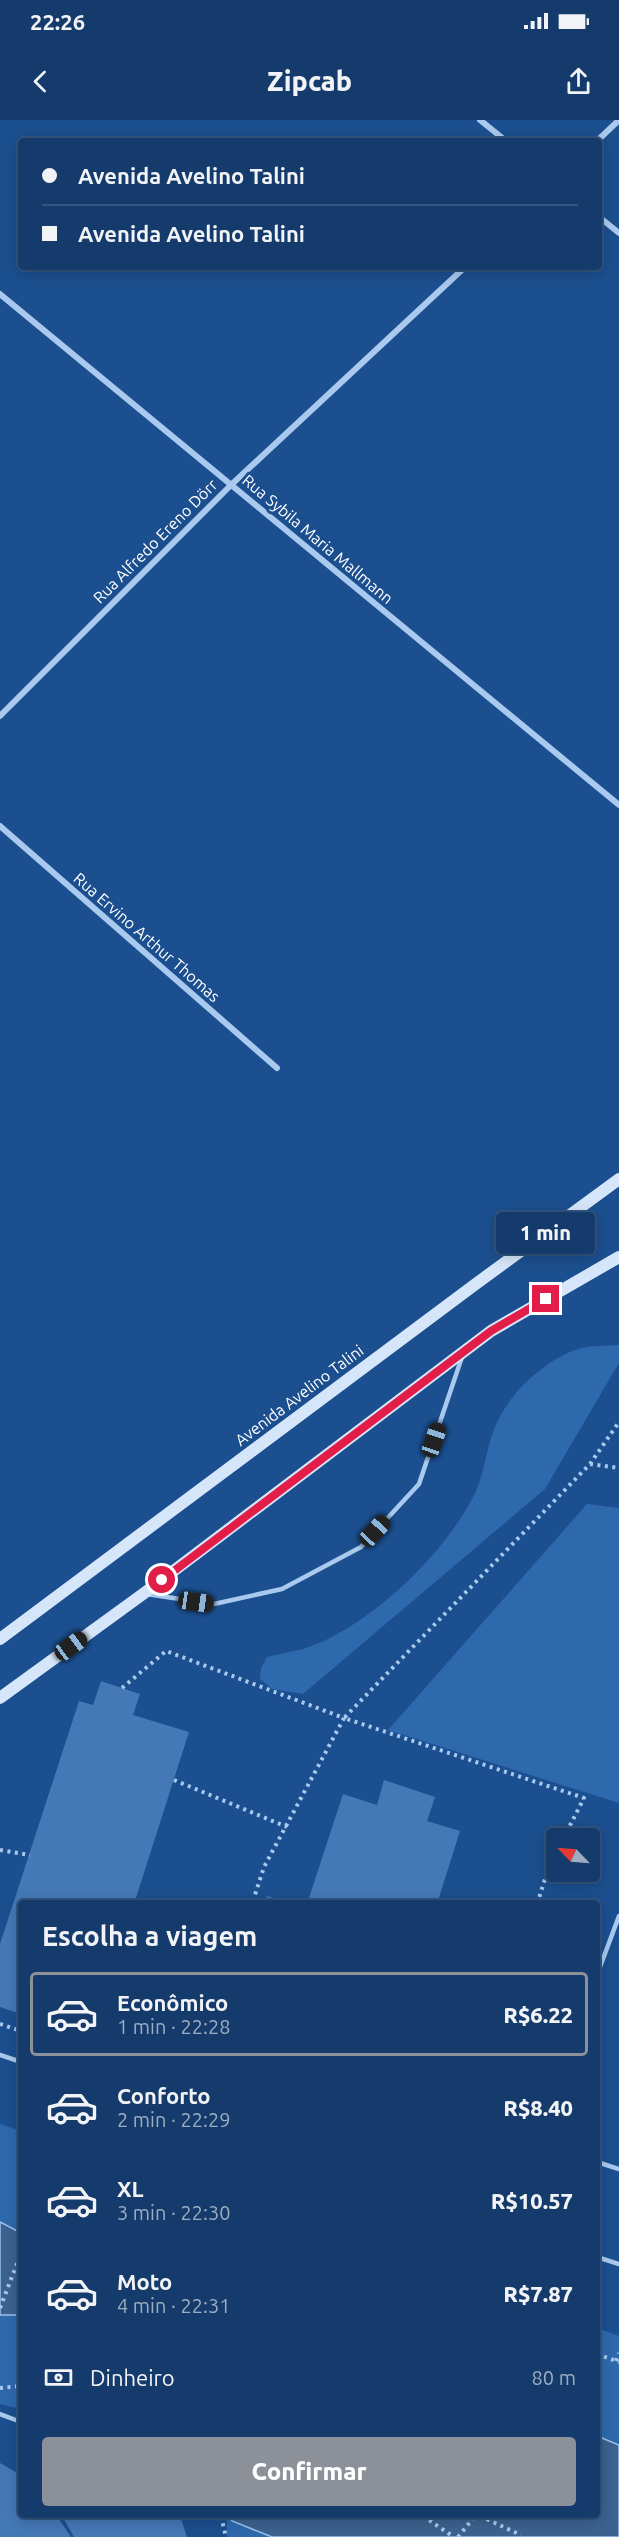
<!DOCTYPE html>
<html lang="pt">
<meta charset="utf-8">
<style>
:root{--surface:#143b6b;--page:#1d4271;--text:#f1f3f6;--muted:#9dadc1;--line:#33557e;--accent:#8c9099}
body{margin:0;font-family:Ubuntu,sans-serif;background:var(--page);color:var(--text);height:100vh;display:flex;flex-direction:column;font-size:22px;white-space:nowrap}
*{box-sizing:border-box;margin:0}
p{font-size:20px;color:var(--muted)}
.icon{flex:none;width:33px;height:33px;fill:none;stroke:currentColor;stroke-width:2;stroke-linecap:round;stroke-linejoin:round}
.map{position:relative;flex:1;overflow:hidden}
.details{position:absolute;left:18px;top:1780px;width:582px;height:618px;display:flex;flex-direction:column;background:var(--surface);border-radius:6px;box-shadow:0 3px 15px #0003,0 0 0 2px var(--line)}
.details>*{flex:none}
.top-card{position:absolute;left:18px;top:18px;width:584px;height:132px;border-radius:6px;box-shadow:0 3px 15px #0003,0 0 0 2px var(--line);display:grid;align-content:center;height:132px;padding:0 24px;background:var(--surface)}
.needle{width:39px;rotate:295deg}
.buttons{position:absolute;left:546px;top:1708px;display:grid;gap:12px}
.buttons a{display:grid;place-items:center;width:54px;height:54px;border-radius:6px;background:var(--surface);box-shadow:0 3px 15px #0003,0 0 0 2px var(--line);font-size:30px}
.end{position:absolute;width:27px;height:27px;margin:-14px;border:8px solid #e11d48;background:#fff;box-shadow:0 0 0 3px #fff}
.from{border-radius:50%}
.bubble{position:absolute;height:42px;border-radius:6px;background:var(--surface);box-shadow:0 3px 15px #0003,0 0 0 2px var(--line);font-size:20px;font-weight:800;line-height:42px;text-align:center}
.car{position:absolute;width:18px;height:36px;margin:-18px -9px;border-radius:8px;box-shadow:0 0 4px 2px #0007;background:linear-gradient(#222 24%,#8ab4d8 0 40%,#222 0 76%,#8ab4d8 0 86%,#222 0)}
.top-card b{display:flex;align-items:center;gap:21px;height:57px;font-size:22px}
.top-card b+b{border-top:2px solid var(--line)}
.top-card i{width:15px;height:15px;background:var(--text)}
ul{padding:0;list-style:none}
li{display:flex;align-items:center;gap:18px;height:84px;margin:0 12px 9px;padding:0 12px;border:3px solid transparent;border-radius:6px}
li div{flex:1}
li b{display:block;font-size:22px}
li em{font-style:normal;font-weight:800}
li.selected{border-color:var(--accent)}
li>.icon{width:54px;height:54px;stroke-width:1.5}
h2{padding:0 24px;font-size:27px;line-height:72px}
.pay{display:flex;align-items:center;gap:15px;height:66px;padding:0 24px;font-size:22px}
.pay p{margin-inline-start:auto}
.action{display:flex;gap:12px;margin-top:auto;padding:12px 24px}
.action a{flex:1;height:69px;border-radius:6px;background:var(--accent);color:#fff;font-size:24px;font-weight:800;line-height:69px;text-align:center}
.status{display:flex;justify-content:space-between;align-items:center;height:42px;padding:0 30px;background:var(--surface);direction:ltr}
.status svg{height:16px;fill:currentColor}
header{display:flex;justify-content:space-between;align-items:center;height:78px;padding:0 24px;background:var(--surface);font-size:27px;font-weight:800}
.map>svg:first-child{display:block}
</style>
<div class="status"><b>22:26</b><svg viewBox="0 0 49 12"><path d="M0 12V9h3v3zM5 12V6h3v6zM10 12V3h3v9zM15 12V0h3v12zM26 1h20v11H26zM47 4h2v5h-2z"/></svg></div>
<header><svg class="icon" aria-label="back" viewBox="0 0 24 24"><path d="M15 5l-7 7 7 7"/></svg>Zipcab<svg class="icon" aria-label="share" viewBox="0 0 24 24"><path d="M12 15V3M7 8l5-5 5 5M5 13v7h14v-7"/></svg></header>
<div class="map">
<svg width="619" height="2417" viewBox="0 0 619 2417">
<rect width="100%" height="100%" fill="#1b4f8f"/>
<!-- green -->
<g fill="#2e69ad">
<path d="M619 1225V1243L545 1369 303 1574 272 1569 260 1559 261 1548 267 1537C279 1534 291 1532 303 1529 367 1509 443 1436 473 1377 484 1357 485 1334 493 1312 505 1277 542 1241 578 1229 590 1225 606 1226 619 1225Z"/>
<path d="M587 1384 619 1388V1683L388 1610Z"/>
<path d="M0 2004 21 2011V2289L0 2284Z"/>
<path d="M597 2208 619 2216V2417H227V2396H597Z"/>
</g>
<!-- water -->
<g fill="#3c6290" stroke="#9cc4f0" stroke-width="1.5">
<path d="M0 2102 21 2113V2195H0Z"/>
<path d="M597 2316 619 2325V2417H272L232 2401 230 2396H597Z"/>
</g>
<!-- building -->
<g fill="#4478b7">
<path d="M101 1561 140 1574 133 1595 189 1612 134 1784H21V1894L0 1887V1824L79 1581 93 1585Z"/>
<path d="M384 1660 435 1677 427 1701 460 1711 437 1784H307L343 1674 377 1685Z"/>
<path d="M267 1776 290 1783V1784H265Z"/>
<path d="M0 2343 21 2355V2396H57L71 2417H0Z"/>
<path d="M62 2396H180L187 2417H74Z"/>
</g>
<g fill="none" stroke-linecap="round" stroke-linejoin="round">
<!-- path -->
<g stroke="#a9c9ee" stroke-width="4" stroke-dasharray="3 4.5" stroke-linecap="butt">
<path d="M590 1344 619 1348"/>
<path d="M122 1568 166 1531 344 1598 264 1747 252 1784"/>
<path d="M174 1660 287 1707"/>
<path d="M563 1719 584 1678 344 1598 590 1344 619 1302"/>
<path d="M0 1730 30 1735"/>
<path d="M537 1784 547 1753 556 1733"/>
<path d="M0 1904 21 1911"/>
<path d="M0 2188 21 2133"/>
<path d="M597 2234 619 2242"/>
<path d="M616 2241 619 2233"/>
<path d="M0 2268 21 2266"/>
<path d="M221 2396 226 2417"/>
<path d="M423 2396 454 2417"/>
<path d="M480 2396 521 2415"/>
<path d="M458 2417 475 2396"/>
</g>
<!-- lane -->
<g stroke="#a9c9ee" stroke-width="4.5">
<path d="M146 1474 214 1484 282 1469 361 1427 419 1364 462 1237"/>
<path d="M597 1855 619 1796"/>
<path d="M0 1935 21 1942"/>
<path d="M597 2042 619 2049"/>
<path d="M597 2137 619 2144"/>
<path d="M0 2294 21 2302"/>
</g>
<!-- street -->
<g stroke="#a9c9ee" stroke-width="6">
<path d="M480 0 506 21"/>
<path d="M597 21 619 0"/>
<path d="M598 96 619 113"/>
<path d="M0 174 619 685"/>
<path d="M0 596 231 365 465 147"/>
<path d="M0 706 277 948"/>
</g>
<!-- secondary -->
<g stroke="#d6e6fa" stroke-width="12">
<path d="M0 1519 473 1166 619 1059"/>
<path d="M0 1578 143 1474 491 1211 619 1137"/>
</g>
</g>
<g fill="none" stroke-linecap="round" stroke-linejoin="round">
<!-- route -->
<path stroke="#e11d48" stroke-width="8" d="M162 1460 491 1211 546 1179"/>
</g>
<g text-anchor="middle" dominant-baseline="central" stroke-width="6" stroke-linejoin="round" paint-order="stroke">
<!-- street labels -->
<g font-size="16" fill="#fff" stroke="#1b4f8f">
<text transform="translate(318 419) rotate(40)">Rua Sybila Maria Mallmann</text>
<text transform="translate(155 421) rotate(-45)">Rua Alfredo Ereno Dörr</text>
<text transform="translate(147 817) rotate(41)">Rua Ervino Arthur Thomas</text>
<text transform="translate(299 1275) rotate(-37)">Avenida Avelino Talini</text>
</g>
</g>
</svg>
<div class="buttons">
<a><svg class="needle" viewBox="-14 -14 28 28"><path d="M0-13l5 13h-10z" fill="#e53935"/><path d="M0 13l5-13h-10z" fill="#9dadc1"/></svg></a>
</div>
<i class="end from" style="left:162px;top:1460px"></i>
<i class="end" style="left:546px;top:1179px"></i>
<div class="bubble" style="left:496px;top:1092px;width:99px">1 min</div>
<i class="car" style="left:434px;top:1320px;rotate:19deg"></i>
<i class="car" style="left:375px;top:1411px;rotate:43deg"></i>
<i class="car" style="left:196px;top:1482px;rotate:98deg"></i>
<i class="car" style="left:71px;top:1526px;rotate:54deg"></i>
<div class="top-card">
<b><i class="from"></i>Avenida Avelino Talini</b>
<b><i></i>Avenida Avelino Talini</b>
</div>
<section class="details">
<h2>Escolha a viagem</h2>
<ul>
<li class="selected"><svg class="icon" aria-label="car" viewBox="0 0 24 24"><path d="M5 17H2v-5l4-1 3-4h7l3 4 3 1v5h-3M9 17h6M6 11h13"/><circle cx="7" cy="17" r="2"/><circle cx="17" cy="17" r="2"/></svg><div><b>Econômico</b><p>1 min · 22:28</p></div><em>R$6.22</em></li>
<li><svg class="icon" aria-label="car" viewBox="0 0 24 24"><path d="M5 17H2v-5l4-1 3-4h7l3 4 3 1v5h-3M9 17h6M6 11h13"/><circle cx="7" cy="17" r="2"/><circle cx="17" cy="17" r="2"/></svg><div><b>Conforto</b><p>2 min · 22:29</p></div><em>R$8.40</em></li>
<li><svg class="icon" aria-label="car" viewBox="0 0 24 24"><path d="M5 17H2v-5l4-1 3-4h7l3 4 3 1v5h-3M9 17h6M6 11h13"/><circle cx="7" cy="17" r="2"/><circle cx="17" cy="17" r="2"/></svg><div><b>XL</b><p>3 min · 22:30</p></div><em>R$10.57</em></li>
<li><svg class="icon" aria-label="car" viewBox="0 0 24 24"><path d="M5 17H2v-5l4-1 3-4h7l3 4 3 1v5h-3M9 17h6M6 11h13"/><circle cx="7" cy="17" r="2"/><circle cx="17" cy="17" r="2"/></svg><div><b>Moto</b><p>4 min · 22:31</p></div><em>R$7.87</em></li>
</ul>
<div class="pay"><svg class="icon" aria-label="cash" viewBox="0 0 24 24"><path d="M3 7h18v10H3z"/><circle cx="12" cy="12" r="2"/></svg>Dinheiro<p>80 m</p></div>
<div class="action"><a>Confirmar</a></div>
</section>
</div>
